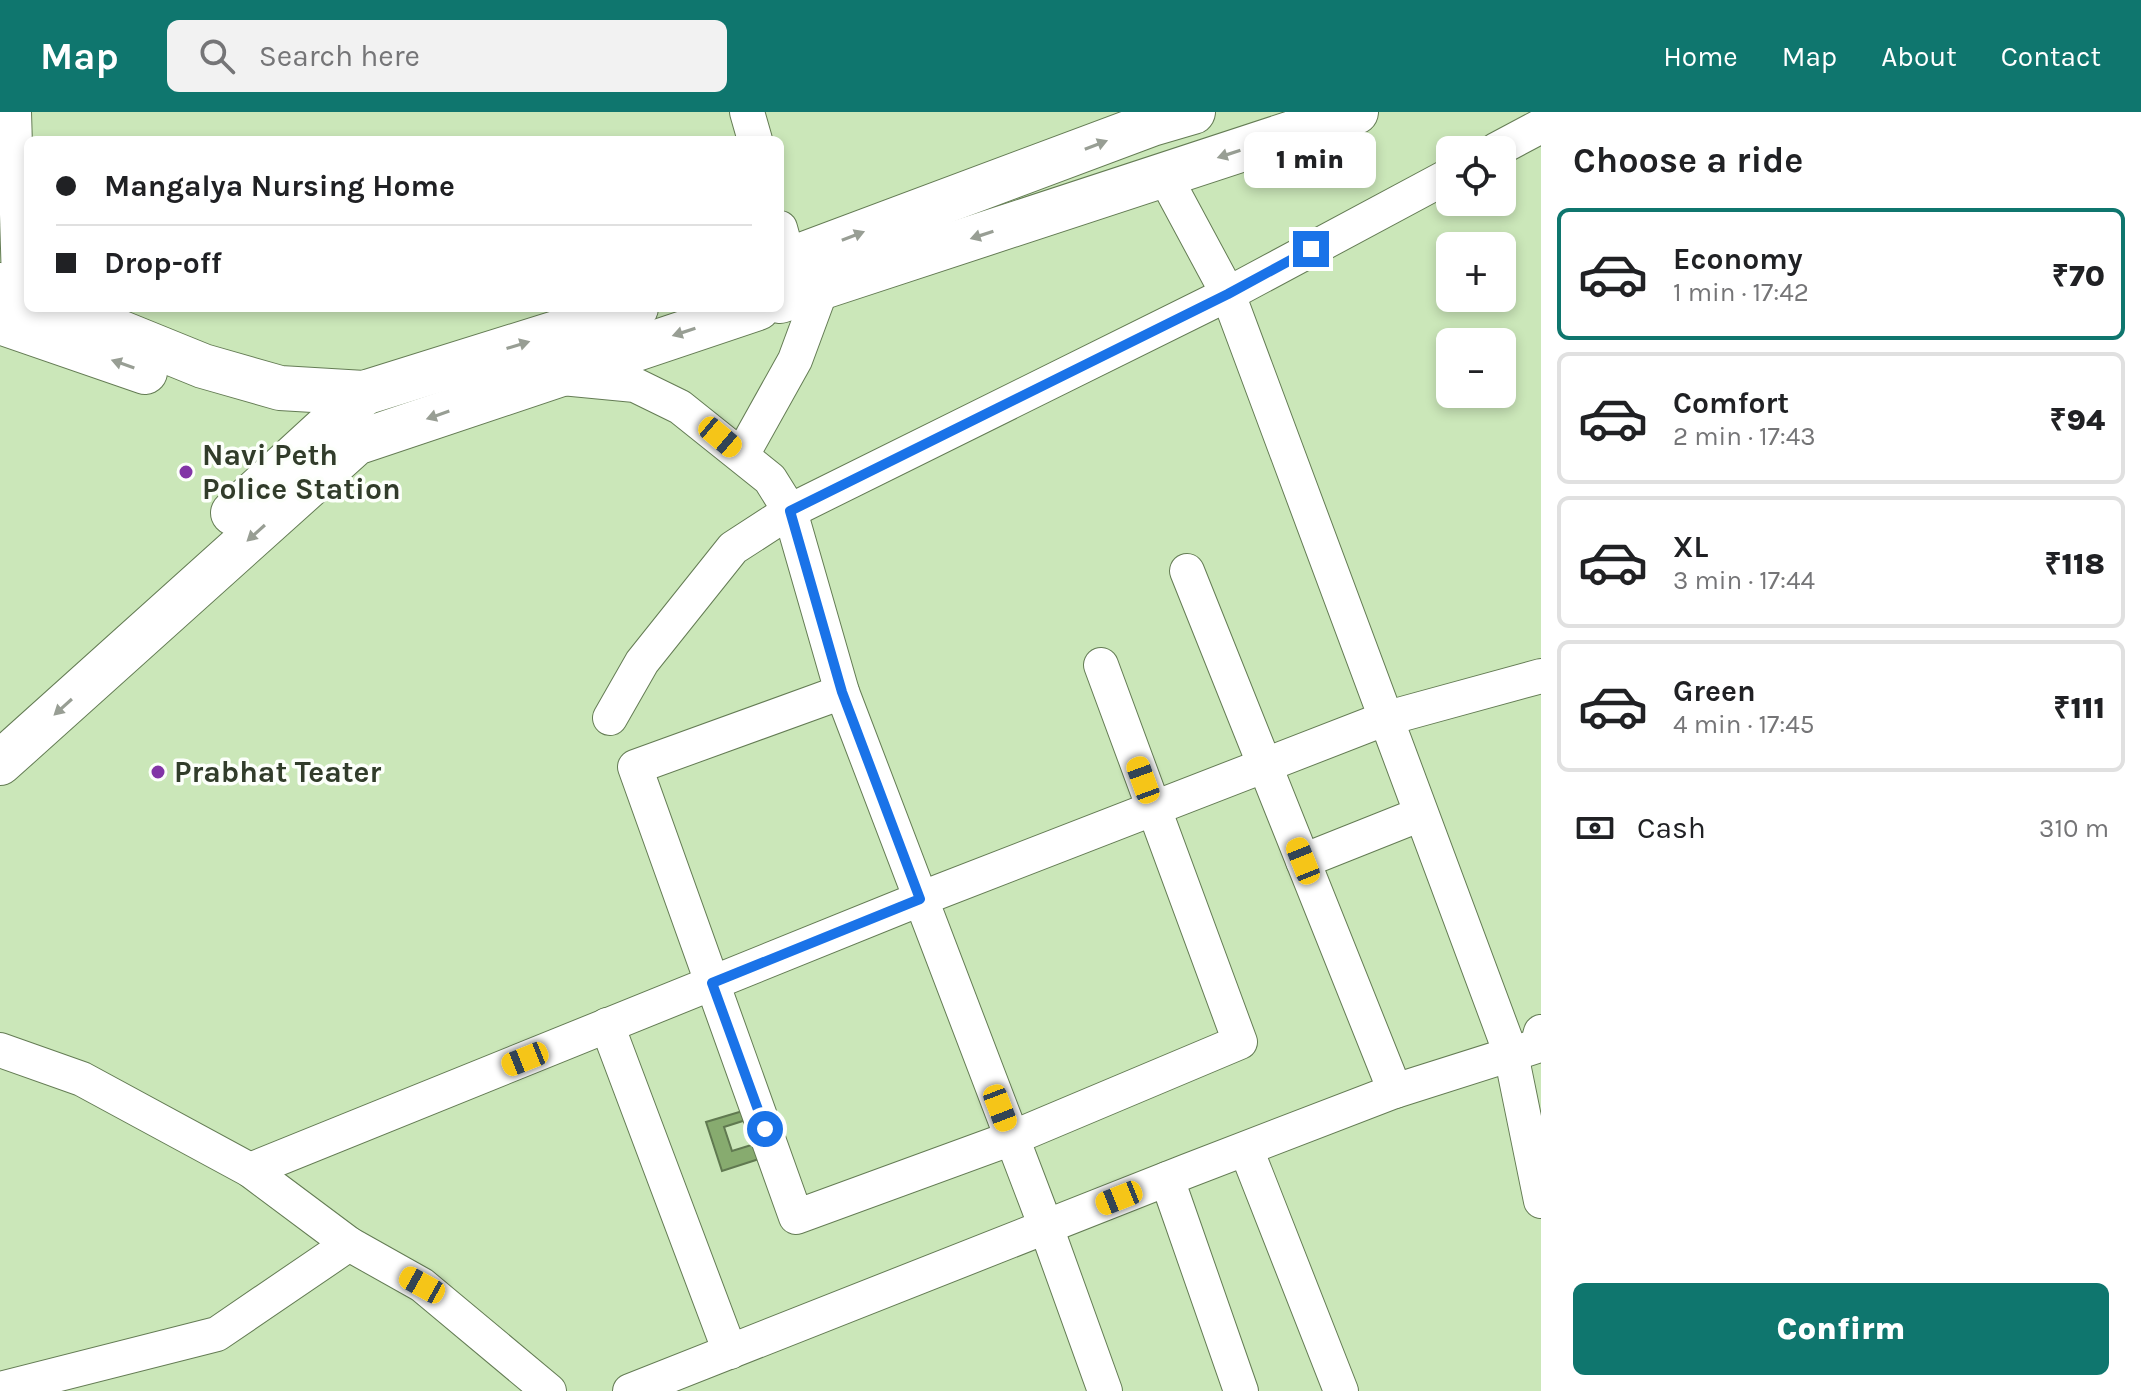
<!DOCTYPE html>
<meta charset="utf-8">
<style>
:root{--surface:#fff;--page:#f2f2f2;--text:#202124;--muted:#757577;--line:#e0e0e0;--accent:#0f766e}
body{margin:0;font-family:Karla,sans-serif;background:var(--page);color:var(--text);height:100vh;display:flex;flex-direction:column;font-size:30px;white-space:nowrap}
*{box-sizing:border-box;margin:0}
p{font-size:26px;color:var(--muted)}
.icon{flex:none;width:44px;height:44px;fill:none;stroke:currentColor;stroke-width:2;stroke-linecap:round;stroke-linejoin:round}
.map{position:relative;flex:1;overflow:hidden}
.panel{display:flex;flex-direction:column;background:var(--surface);width:600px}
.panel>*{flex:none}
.hud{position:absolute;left:24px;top:24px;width:760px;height:176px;border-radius:12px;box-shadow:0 4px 12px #0003;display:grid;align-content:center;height:176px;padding:0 32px;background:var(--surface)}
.controls{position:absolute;left:1436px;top:24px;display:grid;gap:16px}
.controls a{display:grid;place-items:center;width:80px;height:80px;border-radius:12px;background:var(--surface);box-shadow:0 4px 12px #0003;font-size:40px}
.end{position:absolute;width:36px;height:36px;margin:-18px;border:10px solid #1a73e8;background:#fff;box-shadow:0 0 0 4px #fff}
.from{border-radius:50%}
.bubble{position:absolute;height:56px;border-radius:12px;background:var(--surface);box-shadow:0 4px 12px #0003;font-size:26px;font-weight:800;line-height:56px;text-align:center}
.car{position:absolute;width:24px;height:48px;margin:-24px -12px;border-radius:10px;box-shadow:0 0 6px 2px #0007;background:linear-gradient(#f5c518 24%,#345 0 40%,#f5c518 0 76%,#345 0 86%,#f5c518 0)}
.hud b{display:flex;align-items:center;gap:28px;height:76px;font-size:30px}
.hud b+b{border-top:2px solid var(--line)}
.hud i{width:20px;height:20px;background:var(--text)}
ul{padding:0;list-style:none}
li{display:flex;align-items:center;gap:24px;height:132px;margin:0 16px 12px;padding:0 16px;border:4px solid var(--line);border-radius:12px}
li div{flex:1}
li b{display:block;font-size:30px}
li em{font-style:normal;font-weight:800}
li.on{border-color:var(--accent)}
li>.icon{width:72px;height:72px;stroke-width:1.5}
h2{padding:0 32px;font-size:36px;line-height:96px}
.pay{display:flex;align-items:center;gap:20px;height:88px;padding:0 32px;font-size:30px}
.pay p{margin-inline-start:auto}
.button{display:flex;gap:16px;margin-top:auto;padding:16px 32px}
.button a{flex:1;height:92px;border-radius:12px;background:var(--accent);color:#fff;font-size:32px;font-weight:800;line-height:92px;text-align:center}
header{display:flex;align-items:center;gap:48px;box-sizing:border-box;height:112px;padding:0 40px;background:var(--accent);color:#fff}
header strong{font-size:38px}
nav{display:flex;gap:44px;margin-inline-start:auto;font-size:28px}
.search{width:560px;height:72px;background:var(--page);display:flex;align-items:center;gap:20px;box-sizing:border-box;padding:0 28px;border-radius:12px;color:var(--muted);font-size:30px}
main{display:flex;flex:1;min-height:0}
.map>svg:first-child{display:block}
</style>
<header>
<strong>Map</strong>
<div class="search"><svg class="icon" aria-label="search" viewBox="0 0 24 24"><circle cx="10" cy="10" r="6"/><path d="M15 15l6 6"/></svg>Search here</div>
<nav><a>Home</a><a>Map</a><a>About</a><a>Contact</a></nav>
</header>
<main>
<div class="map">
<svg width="1541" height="1279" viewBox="0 0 1541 1279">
<rect width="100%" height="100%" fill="#cbe7b9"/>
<!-- building -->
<path fill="#87ab6f" stroke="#607950" stroke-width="2" d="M746 998 749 1007 724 1015 732 1039 761 1030 765 1045 722 1059 706 1010Z"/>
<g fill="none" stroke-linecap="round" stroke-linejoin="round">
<defs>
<g id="minor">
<path d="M14 0 20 204"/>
<path d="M747 0 755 28"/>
<path d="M1496 38 1541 14"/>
<path d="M1164 63 1228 182 1511 942 1541 1089"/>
<path d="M780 116 789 148"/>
<path d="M562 266 635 273 680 295 770 367 790 399 842 580 1046 1115 1105 1279"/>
<path d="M742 343 795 248 822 175"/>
<path d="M1187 459 1395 979"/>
<path d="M842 580 635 655 796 1105 1012 1026 1240 930 1101 553"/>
<path d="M610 606 642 550 733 436 790 399 1228 182 1450 63"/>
<path d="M1303 749 1421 702"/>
<path d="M607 913 730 1240"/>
<path d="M0 938 82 967 250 1058 349 1132 422 1173 549 1279"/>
<path d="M1246 1037 1341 1279"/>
<path d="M250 1058 920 787 1384 607 1541 564"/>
<path d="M1167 1067 1241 1279"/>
<path d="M0 1277 217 1222 349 1132"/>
<path d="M630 1279 1187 1059 1395 979 1537 934 1541 920"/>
</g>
<g id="major">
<path d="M780 151 1152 12 1193 0"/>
<path d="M0 173 28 183"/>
<path d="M780 189 1356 0"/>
<path d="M60 196 203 254 280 276 364 281 636 196"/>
<path d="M0 210 145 260"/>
<path d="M233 401 364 281"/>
<path d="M0 651 356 331 758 196"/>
</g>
</defs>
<!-- minor casing -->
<use href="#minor" stroke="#647c54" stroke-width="36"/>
<!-- major casing -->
<use href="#major" stroke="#647c54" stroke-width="46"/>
<!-- minor -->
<use href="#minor" stroke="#fff" stroke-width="34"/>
<!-- major -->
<use href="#major" stroke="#fff" stroke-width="44"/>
</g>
<!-- one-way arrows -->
<defs><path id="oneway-solid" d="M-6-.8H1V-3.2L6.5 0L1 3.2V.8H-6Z" transform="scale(2)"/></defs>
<g fill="#989e94">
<use href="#oneway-solid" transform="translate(1096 33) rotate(-21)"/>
<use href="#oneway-solid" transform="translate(1229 42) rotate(162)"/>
<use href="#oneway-solid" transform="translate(982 123) rotate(162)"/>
<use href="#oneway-solid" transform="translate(853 124) rotate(-21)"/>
<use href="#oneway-solid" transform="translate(684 220) rotate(162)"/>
<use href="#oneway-solid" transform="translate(518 233) rotate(-17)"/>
<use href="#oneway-solid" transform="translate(123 252) rotate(-161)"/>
<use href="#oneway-solid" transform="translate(438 303) rotate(161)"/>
<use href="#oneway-solid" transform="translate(256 421) rotate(138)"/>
<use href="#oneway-solid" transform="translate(63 595) rotate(138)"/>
</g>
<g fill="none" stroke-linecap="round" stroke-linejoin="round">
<!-- route -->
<path stroke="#1a73e8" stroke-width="10" d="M765 1017 712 871 920 787 842 580 790 399 1228 182 1311 137"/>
</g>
<!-- markers -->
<g fill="#8235a6" stroke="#fcfffa" stroke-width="3">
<circle cx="186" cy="360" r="8"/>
<circle cx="158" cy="660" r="8"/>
</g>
<g text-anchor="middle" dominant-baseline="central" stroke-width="7" stroke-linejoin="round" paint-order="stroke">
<!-- poi labels -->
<g font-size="30" font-weight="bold" fill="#313c2a" stroke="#fcfffa" text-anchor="start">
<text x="202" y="343">Navi Peth<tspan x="202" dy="34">Police Station</tspan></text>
<text x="174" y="660">Prabhat Teater</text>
</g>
</g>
</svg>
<div class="controls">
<a><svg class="icon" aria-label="locate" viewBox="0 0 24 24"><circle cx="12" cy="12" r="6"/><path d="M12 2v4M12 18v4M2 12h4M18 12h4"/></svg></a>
<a>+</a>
<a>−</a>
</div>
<i class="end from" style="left:765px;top:1017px"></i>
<i class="end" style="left:1311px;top:137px"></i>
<div class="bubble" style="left:1244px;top:20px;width:132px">1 min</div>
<i class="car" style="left:720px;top:325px;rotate:130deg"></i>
<i class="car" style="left:1143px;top:668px;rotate:340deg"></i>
<i class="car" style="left:1303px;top:749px;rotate:338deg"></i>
<i class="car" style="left:525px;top:947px;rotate:248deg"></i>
<i class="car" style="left:1000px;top:996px;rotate:159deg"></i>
<i class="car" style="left:1119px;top:1086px;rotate:248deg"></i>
<i class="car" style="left:422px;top:1173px;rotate:299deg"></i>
<div class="hud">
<b><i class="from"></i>Mangalya Nursing Home</b>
<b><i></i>Drop-off</b>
</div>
</div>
<section class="panel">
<h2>Choose a ride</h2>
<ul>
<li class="on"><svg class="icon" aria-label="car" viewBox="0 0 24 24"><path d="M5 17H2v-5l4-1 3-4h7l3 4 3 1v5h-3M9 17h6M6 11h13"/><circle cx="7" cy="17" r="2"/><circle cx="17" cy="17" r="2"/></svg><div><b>Economy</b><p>1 min · 17:42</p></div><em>₹70</em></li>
<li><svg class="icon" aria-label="car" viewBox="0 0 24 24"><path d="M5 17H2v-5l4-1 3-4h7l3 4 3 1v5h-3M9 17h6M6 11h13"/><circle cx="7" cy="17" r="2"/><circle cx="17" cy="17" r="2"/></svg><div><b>Comfort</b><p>2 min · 17:43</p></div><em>₹94</em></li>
<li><svg class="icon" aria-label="car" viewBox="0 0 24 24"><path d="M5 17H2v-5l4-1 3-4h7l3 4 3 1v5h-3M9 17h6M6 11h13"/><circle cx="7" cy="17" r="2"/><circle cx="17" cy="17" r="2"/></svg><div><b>XL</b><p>3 min · 17:44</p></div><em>₹118</em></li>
<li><svg class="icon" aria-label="car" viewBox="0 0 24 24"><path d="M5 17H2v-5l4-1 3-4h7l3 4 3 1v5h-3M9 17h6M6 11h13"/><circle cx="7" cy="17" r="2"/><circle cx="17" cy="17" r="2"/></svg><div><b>Green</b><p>4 min · 17:45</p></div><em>₹111</em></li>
</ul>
<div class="pay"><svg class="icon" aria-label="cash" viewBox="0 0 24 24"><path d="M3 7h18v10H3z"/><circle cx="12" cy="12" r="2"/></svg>Cash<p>310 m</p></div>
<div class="button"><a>Confirm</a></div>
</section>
</main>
